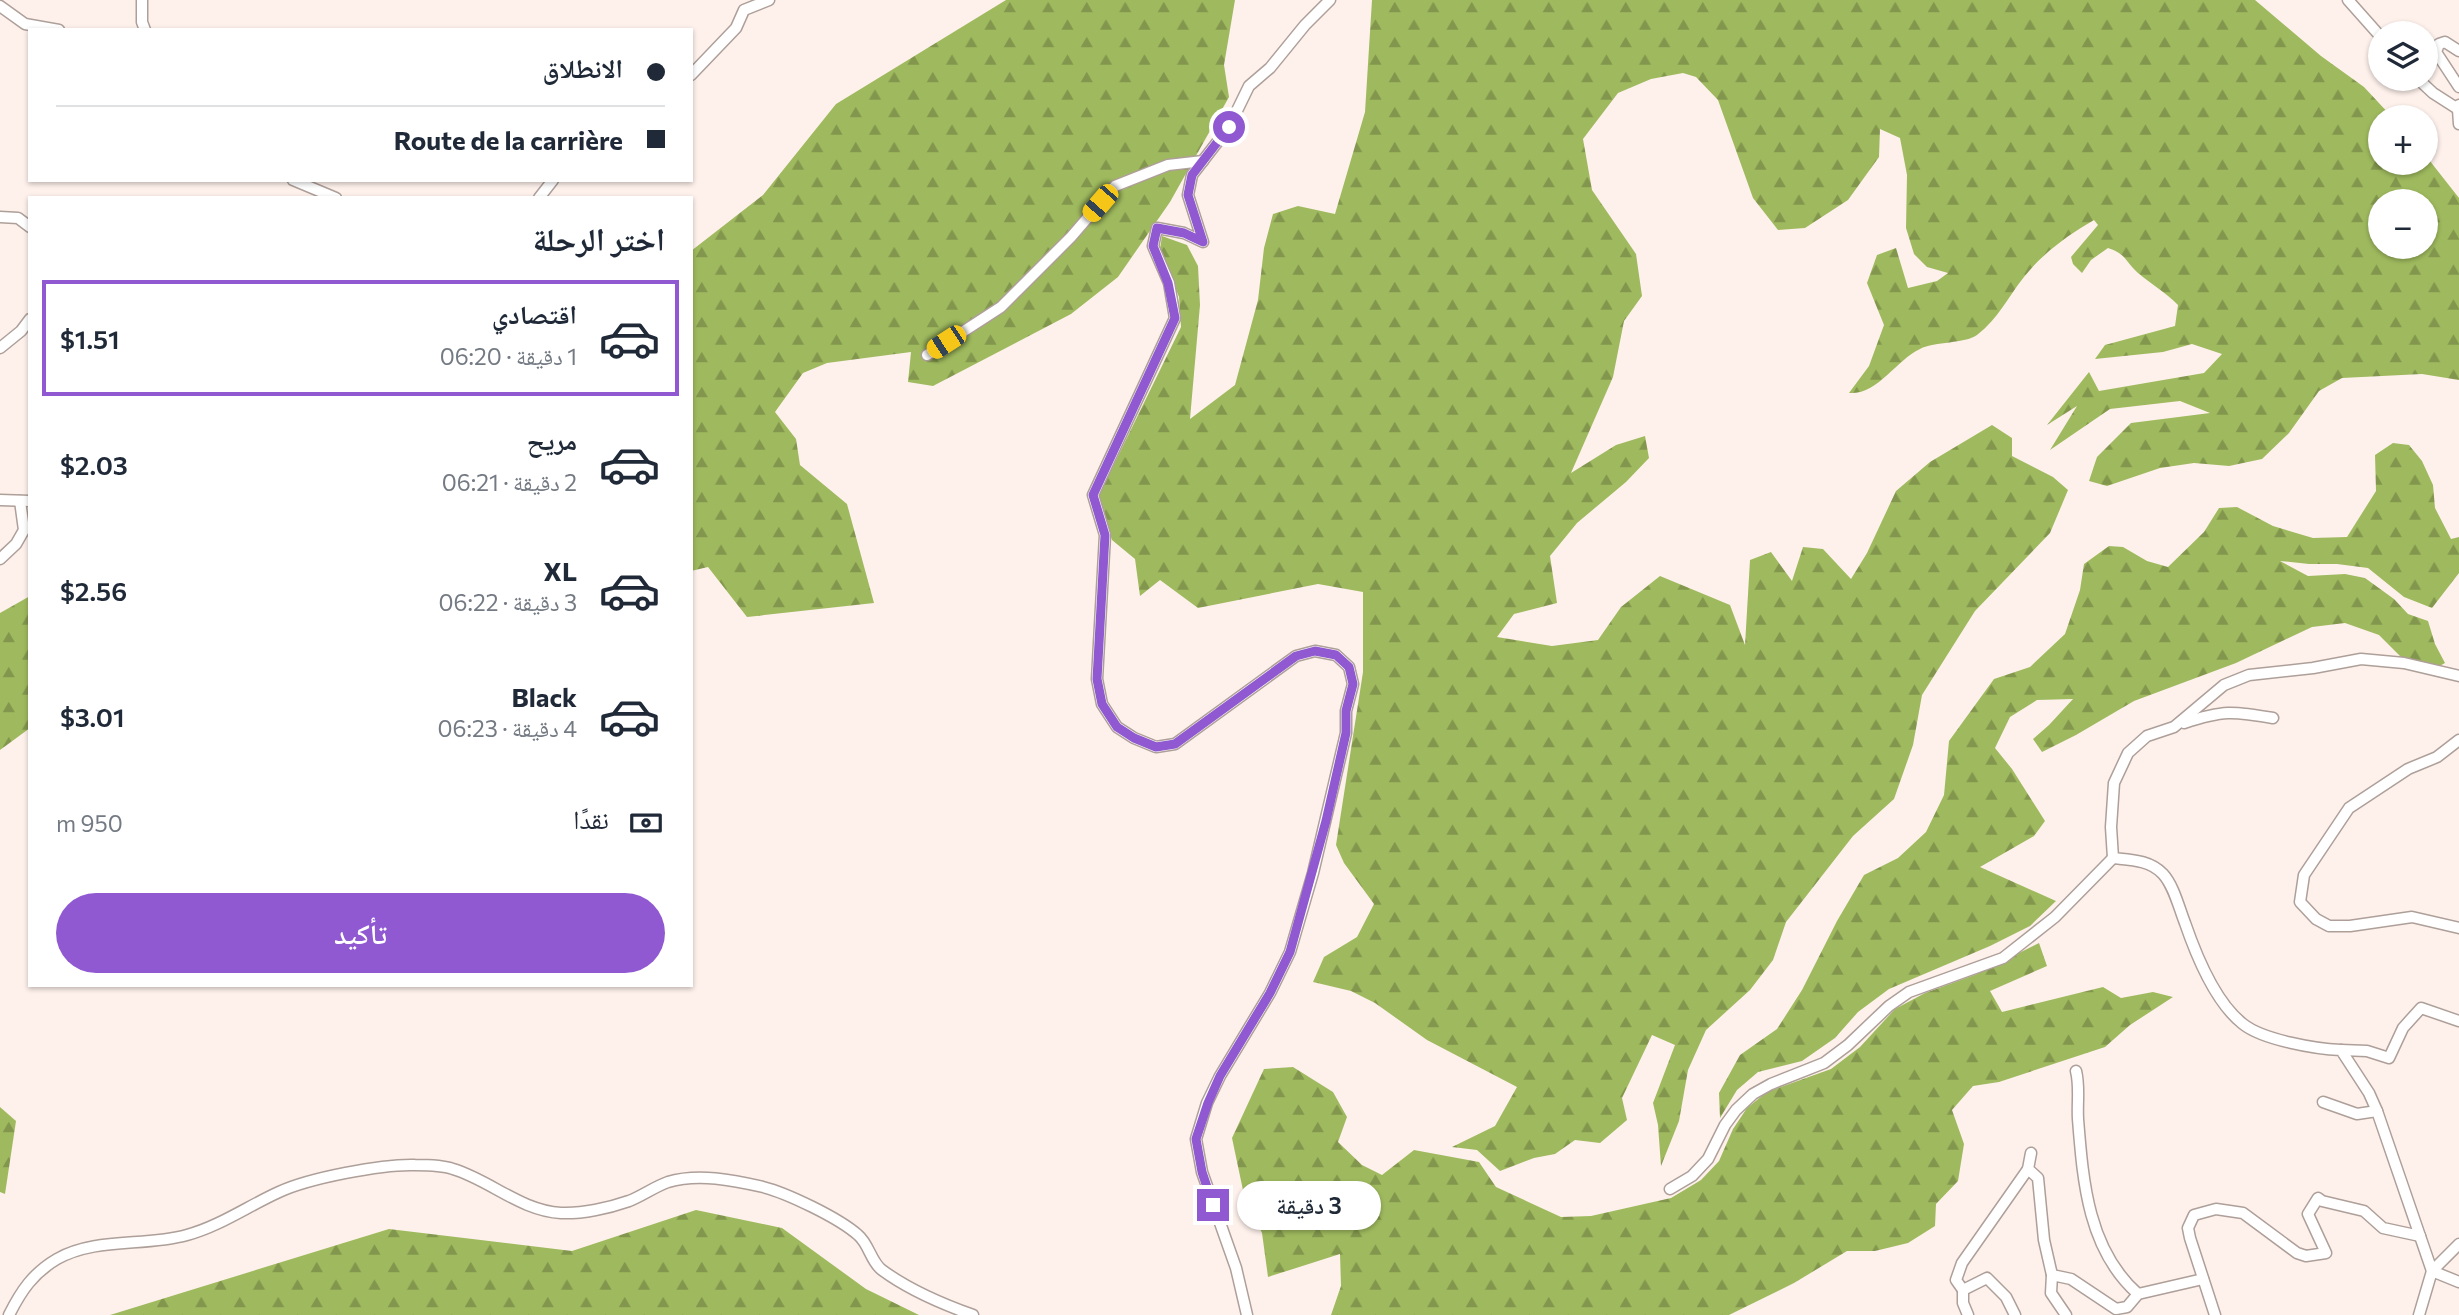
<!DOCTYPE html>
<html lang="ar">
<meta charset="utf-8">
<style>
:root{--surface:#fff;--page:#f2f2f3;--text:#1f2937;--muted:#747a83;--line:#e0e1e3;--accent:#9059d1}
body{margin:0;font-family:Commissioner,"Noto Naskh Arabic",sans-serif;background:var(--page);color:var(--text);direction:rtl;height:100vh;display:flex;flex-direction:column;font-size:26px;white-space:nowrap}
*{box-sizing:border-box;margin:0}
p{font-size:23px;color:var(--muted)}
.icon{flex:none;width:38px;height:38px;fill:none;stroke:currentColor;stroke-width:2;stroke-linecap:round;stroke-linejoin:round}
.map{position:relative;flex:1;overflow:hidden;direction:ltr}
.drawer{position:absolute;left:28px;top:196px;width:665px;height:791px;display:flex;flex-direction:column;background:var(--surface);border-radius:0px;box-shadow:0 2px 5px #0004;direction:rtl}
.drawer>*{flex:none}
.guide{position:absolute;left:28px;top:28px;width:665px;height:154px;border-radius:0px;box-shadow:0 2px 5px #0004;direction:rtl;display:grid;align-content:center;height:154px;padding:0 28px;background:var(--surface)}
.controls{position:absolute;left:2368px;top:21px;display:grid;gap:14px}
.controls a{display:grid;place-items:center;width:70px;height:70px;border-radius:50%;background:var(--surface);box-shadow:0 2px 5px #0004;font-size:35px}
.end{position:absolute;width:32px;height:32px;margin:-16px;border:9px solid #9059d1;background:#fff;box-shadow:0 0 0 4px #fff}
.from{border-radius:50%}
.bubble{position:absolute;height:49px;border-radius:24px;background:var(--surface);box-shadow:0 2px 5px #0004;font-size:23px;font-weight:600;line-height:49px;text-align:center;direction:rtl}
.car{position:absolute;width:21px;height:42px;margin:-21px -10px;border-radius:9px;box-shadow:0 0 5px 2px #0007;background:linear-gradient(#f5c518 24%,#345 0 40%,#f5c518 0 76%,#345 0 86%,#f5c518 0)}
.guide b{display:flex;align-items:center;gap:24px;height:66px;font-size:26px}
.guide b+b{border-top:2px solid var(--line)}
.guide i{width:18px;height:18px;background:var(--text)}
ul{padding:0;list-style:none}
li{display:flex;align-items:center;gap:21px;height:116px;margin:0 14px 10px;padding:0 14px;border:4px solid transparent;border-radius:0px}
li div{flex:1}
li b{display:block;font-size:26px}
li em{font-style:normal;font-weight:600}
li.current{border-color:var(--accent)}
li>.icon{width:63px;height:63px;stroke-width:1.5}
h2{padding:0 28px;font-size:32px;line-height:84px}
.pay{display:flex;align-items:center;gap:18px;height:77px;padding:0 28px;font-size:26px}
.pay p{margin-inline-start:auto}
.cta{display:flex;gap:14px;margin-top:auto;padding:14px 28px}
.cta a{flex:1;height:80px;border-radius:42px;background:var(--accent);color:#fff;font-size:28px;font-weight:600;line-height:80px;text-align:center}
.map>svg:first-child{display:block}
</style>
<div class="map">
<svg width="2459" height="1315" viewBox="0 0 2459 1315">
<defs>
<pattern id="forest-firs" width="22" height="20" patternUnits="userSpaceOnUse" patternTransform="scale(1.75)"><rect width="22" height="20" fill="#9fba5e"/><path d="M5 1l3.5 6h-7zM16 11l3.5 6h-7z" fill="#82974d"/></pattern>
</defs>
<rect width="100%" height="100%" fill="#fef1ec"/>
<!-- forest -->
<g fill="url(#forest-firs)" fill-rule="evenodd">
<path d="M1006 0H1235L1224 65 1229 97 1170 202 1118 277 1071 314 933 386 908 382 911 352 827 363 803 373 775 412 796 439 800 465 847 504 874 603 747 617 708 567 691 571V251L763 195 836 104Z"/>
<path d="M1372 0H2255L2321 56 2364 87 2392 117H2380V163H2426V156L2459 198V380L2422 374 2342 378 2319 391 2289 433 2262 459 2229 466 2194 463 2160 468 2107 486 2089 481 2097 457 2131 423 2210 413 2180 401 2110 409 2050 450 2077 406 2047 425 2089 372 2099 391 2204 373 2222 354 2192 344 2163 352 2095 359 2105 345 2175 326 2178 305C2165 292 2151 284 2138 273 2125 261 2126 254 2108 248L2091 260 2082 273 2073 264 2071 257 2098 225 2094 220C2068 235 2043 253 2024 277 2008 297 1998 319 1977 335 1965 344 1935 341 1920 349 1896 360 1878 395 1849 393L1869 366 1884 325 1867 283 1877 255 1896 248 1908 288 1937 281 1948 273 1927 267 1914 254 1906 228 1907 175 1900 138 1880 129 1879 157 1848 200 1805 228 1778 230 1753 198 1718 100 1696 77 1683 73 1651 79 1618 93 1583 139 1592 190 1636 254 1642 296 1624 321 1613 377 1571 473 1616 445 1645 436 1649 458 1626 482 1577 523 1550 556 1557 603 1514 614 1497 637 1552 646 1598 640 1621 607 1660 576 1730 605 1745 645 1750 560 1771 552 1792 581 1803 547 1823 549 1851 579 1867 553 1896 491 1930 462 1992 425 2012 438V456L2053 477 2068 490 2050 533 1975 611 1922 695 1913 745 1894 799 1853 836 1786 922 1773 960 1750 990 1706 1030 1688 1070 1679 1121 1661 1166 1658 1125 1653 1103 1675 1045 1652 1035 1622 1098 1627 1120 1600 1143 1575 1140 1555 1154 1534 1158 1500 1171 1477 1150 1452 1147 1495 1126 1517 1087 1427 1040 1375 1003 1351 991 1313 982 1324 957 1357 937 1374 904 1344 863 1336 845 1363 672V592L1318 584 1198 608 1160 580 1140 596 1135 559 1112 540 1098 497 1181 327 1179 297 1160 249 1162 236 1187 245 1198 266 1200 305 1190 419 1235 385 1258 300 1264 248 1273 214 1298 206 1335 214 1365 112ZM2380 201H2426V247H2380Z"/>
<path d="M2393 443 2409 445 2422 461 2433 485 2435 508 2451 539 2459 537V573L2432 608 2404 597 2368 568 2337 564H2309L2280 561 2308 576 2345 574 2365 578 2394 599 2408 614 2428 621 2435 644 2445 663 2436 668 2409 665 2379 635 2345 623 2312 627 2236 663 2134 701 2076 735 2042 752 2033 739 2049 725 2073 699 2037 700 2010 717 1995 748 2012 769 2045 821 2034 836 1980 867 2056 901 2030 926 1990 946 1889 989 1858 1012 1835 1038 1802 1061 1758 1072 1737 1090 1720 1118 1719 1093 1740 1055 1777 1029 1802 990 1837 921 1864 875 1898 858 1926 832 1944 795 1949 741 1994 679 2030 667 2065 634 2080 590 2084 564 2109 546 2123 547 2147 561 2168 567 2204 532 2219 508 2237 507 2273 526 2313 538 2347 537 2376 491 2375 455Z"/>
<path d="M30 596V728L0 750V613Z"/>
<path d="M2039 943 2047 966 1990 991 2002 1012 2103 987 2121 998 2153 992 2173 997 2130 1025 2105 1047 1999 1082 1973 1086 1952 1110 1964 1144 1958 1181 1936 1204 1935 1226 1908 1243 1875 1251H1847L1794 1283 1729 1315H1331L1341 1286 1340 1254 1268 1277 1262 1233 1244 1195 1232 1138 1264 1069 1293 1067 1333 1092 1347 1117 1338 1142 1362 1165 1382 1175 1414 1150 1479 1162 1496 1187 1561 1217 1591 1216 1671 1198 1701 1180 1719 1161 1733 1129 1747 1108 1767 1092 1831 1069 1860 1047 1895 1009 1925 993 1977 974Z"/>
<path d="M0 1107 16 1121 5 1194 0 1192Z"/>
<path d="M696 1210 782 1228 866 1289 919 1315H110L389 1229 572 1251Z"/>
</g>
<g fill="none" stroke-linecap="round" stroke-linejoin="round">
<defs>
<g id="minor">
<path d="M142 0V22L145 30"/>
<path d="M2348 0 2380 36"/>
<path d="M0 6 25 24 59 30"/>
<path d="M2459 51 2445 42 2439 44 2436 52 2459 87"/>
<path d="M691 75 736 28 744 10 769 0"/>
<path d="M2418 79 2433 93 2458 109 2459 105"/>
<path d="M2458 109 2459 124"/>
<path d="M293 180 336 198"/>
<path d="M539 198 553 180"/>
<path d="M0 217 18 218 30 227"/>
<path d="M0 348 21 331 30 319"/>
<path d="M927 355 1001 307 1071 237 1115 186 1168 165 1203 161"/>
<path d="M0 500 30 501"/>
<path d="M0 559 16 544 24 530 20 501"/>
<path d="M2184 723C2223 710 2233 711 2273 718"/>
<path d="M2459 740 2437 757 2408 769 2349 808 2304 875 2300 902 2316 919 2329 926H2350L2412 917 2459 928"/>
<path d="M2341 1050 2367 1051 2389 1058 2403 1028 2421 1008 2459 1021"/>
<path d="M2076 1071C2080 1087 2077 1102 2078 1119 2083 1182 2088 1250 2138 1294"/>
<path d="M2323 1102 2357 1114 2377 1111"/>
<path d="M2031 1153 2028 1169 2038 1178 2044 1240 2052 1275"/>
<path d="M1670 1189 1692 1176 1708 1159 1725 1125 1736 1110 1753 1094 1771 1084 1824 1063 1848 1045 1889 1006 1909 992 2003 958 2055 917 2113 858"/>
<path d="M2432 1271 2377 1111 2369 1093 2341 1050C2316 1049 2263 1040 2243 1024 2216 1003 2196 955 2185 923 2179 908 2174 886 2163 874 2150 860 2131 860 2113 858L2111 827 2114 783 2128 753 2147 736 2174 727 2224 685 2249 675 2313 668 2361 659 2404 663 2459 676"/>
<path d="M2432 1271 2459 1282"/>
<path d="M1963 1290 1956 1280 1962 1263 2028 1169"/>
<path d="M9 1315C21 1291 33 1273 57 1259 96 1237 144 1247 187 1235 220 1226 248 1206 279 1192 309 1178 382 1164 415 1165 427 1165 442 1165 453 1169 490 1180 521 1211 561 1213 582 1214 609 1208 629 1201 642 1196 654 1187 668 1182 698 1173 733 1180 763 1187 787 1193 839 1218 858 1235 869 1244 871 1262 882 1270 909 1290 942 1304 973 1315"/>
<path d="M1247 1315 1236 1268 1202 1172 1196 1139 1207 1103 1220 1076 1270 993 1290 952 1313 873 1346 733V711L1353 684 1349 667 1336 655 1315 651 1296 656 1175 744 1156 747 1134 738 1117 727 1102 704 1097 679 1105 535 1093 495 1175 318 1169 283 1153 246 1157 228 1184 233 1203 242 1188 195 1192 175 1229 127 1249 86 1270 68 1305 25 1330 0"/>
<path d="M1968 1315 1963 1303V1290L1987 1278 2006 1297 2015 1315"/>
<path d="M2066 1315 2051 1293 2052 1275 2071 1279 2116 1309 2127 1307 2138 1294 2203 1279"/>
<path d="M2215 1315 2190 1238 2188 1228 2194 1215 2216 1209 2243 1213 2297 1253 2306 1256 2326 1253 2308 1214 2318 1198 2322 1201 2364 1211 2383 1228 2420 1236"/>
<path d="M2419 1315 2432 1271 2459 1244"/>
</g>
</defs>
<!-- minor casing -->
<use href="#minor" stroke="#ae9f99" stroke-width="13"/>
<!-- minor -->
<use href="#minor" stroke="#fff" stroke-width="10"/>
</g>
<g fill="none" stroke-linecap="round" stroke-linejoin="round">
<!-- route -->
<path stroke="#9059d1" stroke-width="9" d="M1213 1205 1202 1172 1196 1139 1208 1103 1220 1076 1270 993 1290 952 1326 821 1346 733V711L1353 684 1349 667 1336 655 1315 651 1296 656 1175 744 1156 747 1134 738 1117 727 1102 704 1097 679 1105 535 1093 495 1175 318 1168 283 1153 246 1157 228 1184 233 1203 242 1188 195 1192 175 1229 127"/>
</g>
</svg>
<div class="controls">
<a><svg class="icon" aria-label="layers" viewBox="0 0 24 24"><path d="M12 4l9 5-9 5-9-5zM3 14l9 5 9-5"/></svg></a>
<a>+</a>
<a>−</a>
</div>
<i class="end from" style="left:1229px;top:127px"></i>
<i class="end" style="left:1213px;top:1205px"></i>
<div class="bubble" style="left:1237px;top:1181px;width:144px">3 دقيقة</div>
<i class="car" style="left:1100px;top:203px;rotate:221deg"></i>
<i class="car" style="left:946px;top:342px;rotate:237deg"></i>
<div class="guide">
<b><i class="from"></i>الانطلاق</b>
<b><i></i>Route de la carrière</b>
</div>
<section class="drawer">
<h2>اختر الرحلة</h2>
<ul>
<li class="current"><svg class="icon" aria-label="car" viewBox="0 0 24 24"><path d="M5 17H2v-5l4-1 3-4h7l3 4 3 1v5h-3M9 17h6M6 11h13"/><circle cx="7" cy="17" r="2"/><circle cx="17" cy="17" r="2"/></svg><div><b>اقتصادي</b><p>1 دقيقة · 06:20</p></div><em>$1.51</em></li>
<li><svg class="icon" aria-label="car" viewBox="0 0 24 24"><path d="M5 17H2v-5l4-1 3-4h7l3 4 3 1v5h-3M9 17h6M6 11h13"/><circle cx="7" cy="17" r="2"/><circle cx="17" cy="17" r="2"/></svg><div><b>مريح</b><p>2 دقيقة · 06:21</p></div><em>$2.03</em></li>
<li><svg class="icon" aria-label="car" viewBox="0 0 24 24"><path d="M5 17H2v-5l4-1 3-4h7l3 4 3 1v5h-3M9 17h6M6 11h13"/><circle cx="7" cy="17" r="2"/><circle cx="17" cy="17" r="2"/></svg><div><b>XL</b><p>3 دقيقة · 06:22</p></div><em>$2.56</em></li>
<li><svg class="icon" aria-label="car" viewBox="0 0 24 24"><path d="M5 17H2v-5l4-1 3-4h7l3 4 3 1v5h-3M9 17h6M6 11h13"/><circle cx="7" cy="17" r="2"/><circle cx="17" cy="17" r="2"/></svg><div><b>Black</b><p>4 دقيقة · 06:23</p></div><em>$3.01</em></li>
</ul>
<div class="pay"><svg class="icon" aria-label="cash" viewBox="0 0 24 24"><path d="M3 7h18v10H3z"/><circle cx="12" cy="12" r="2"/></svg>نقدًا<p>950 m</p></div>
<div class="cta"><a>تأكيد</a></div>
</section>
</div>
